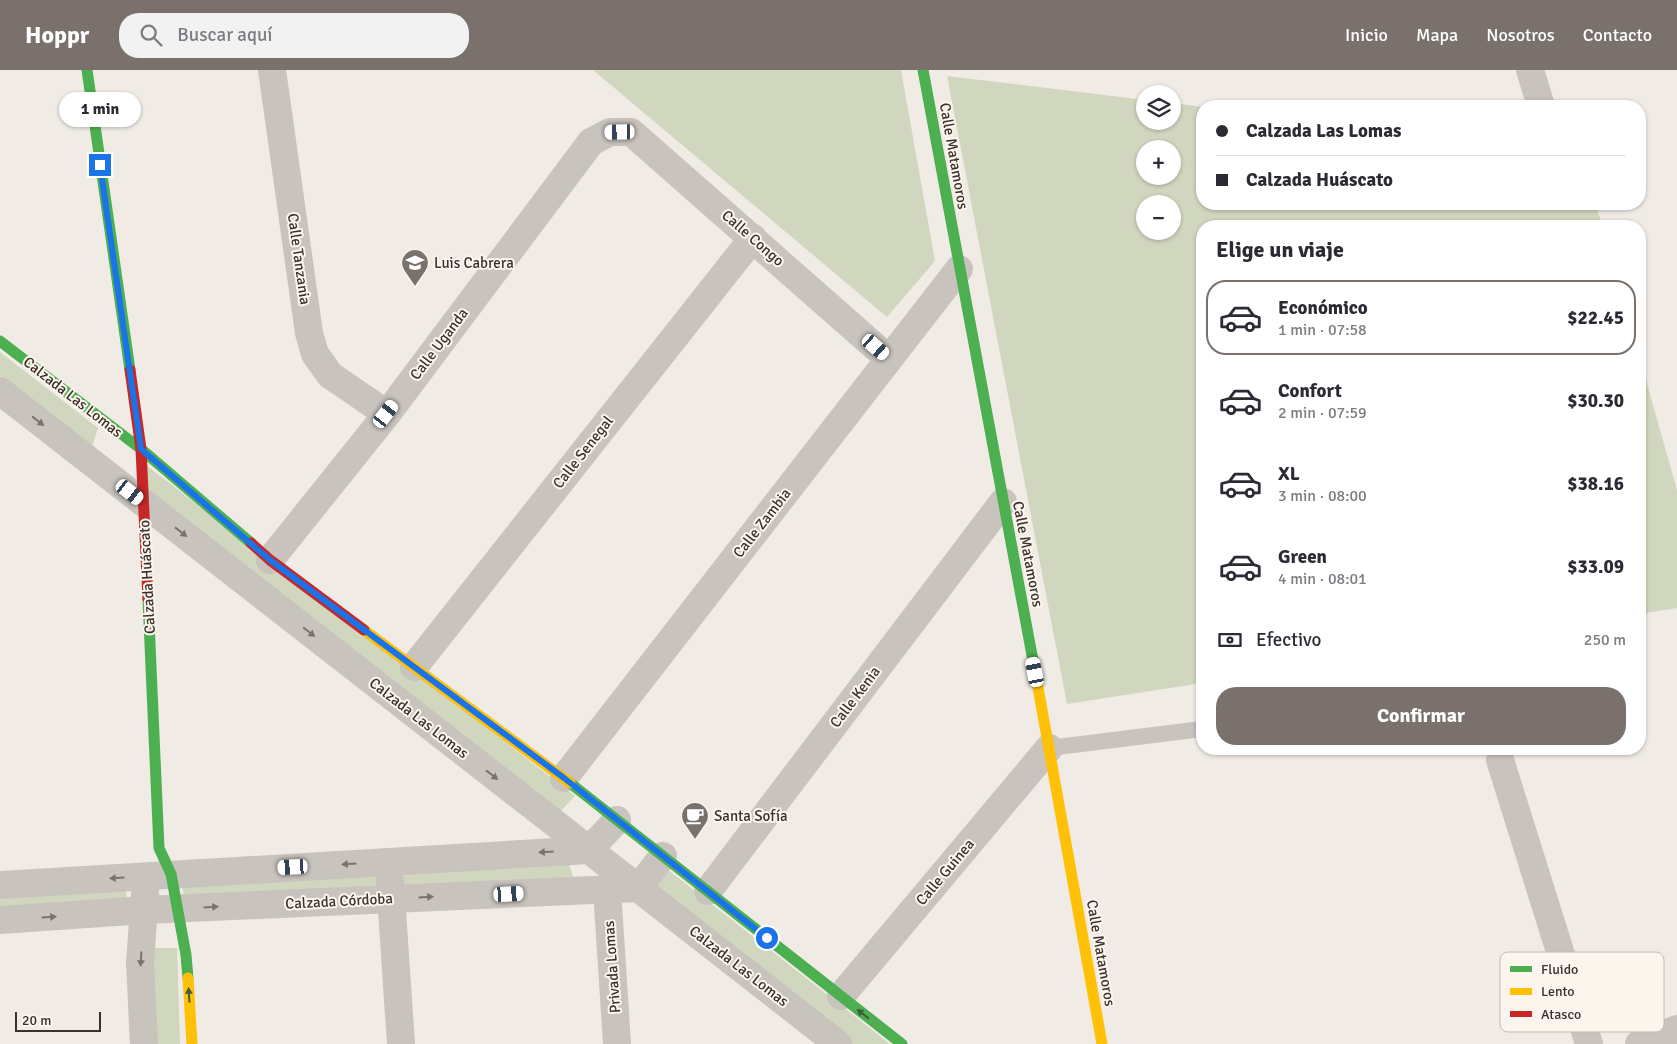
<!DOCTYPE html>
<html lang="es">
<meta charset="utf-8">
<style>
:root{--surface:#fff;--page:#f2f2f3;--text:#2b2b33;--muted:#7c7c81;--line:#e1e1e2;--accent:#7a716c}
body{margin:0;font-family:Signika,sans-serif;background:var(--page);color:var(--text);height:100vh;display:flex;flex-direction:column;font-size:19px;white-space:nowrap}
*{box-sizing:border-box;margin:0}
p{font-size:16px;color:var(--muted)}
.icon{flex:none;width:28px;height:28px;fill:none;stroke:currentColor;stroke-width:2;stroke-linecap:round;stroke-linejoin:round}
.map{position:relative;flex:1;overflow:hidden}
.side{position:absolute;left:1196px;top:150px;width:450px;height:535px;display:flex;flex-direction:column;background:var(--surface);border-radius:20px;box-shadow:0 1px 4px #0004}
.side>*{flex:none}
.hud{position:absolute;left:1196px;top:30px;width:450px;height:110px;border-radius:20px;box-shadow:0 1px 4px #0004;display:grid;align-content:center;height:110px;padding:0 20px;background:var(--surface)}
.buttons{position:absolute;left:1136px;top:15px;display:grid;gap:10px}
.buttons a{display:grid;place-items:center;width:45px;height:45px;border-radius:50%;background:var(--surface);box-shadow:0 1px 4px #0004;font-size:25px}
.scale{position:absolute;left:15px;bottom:12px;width:86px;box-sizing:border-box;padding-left:5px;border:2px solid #3b302b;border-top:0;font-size:14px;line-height:18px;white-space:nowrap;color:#3b302b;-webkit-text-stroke:4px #fbf5ee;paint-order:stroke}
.end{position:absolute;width:22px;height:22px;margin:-11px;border:6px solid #1a73e8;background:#fff;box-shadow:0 0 0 2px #fff}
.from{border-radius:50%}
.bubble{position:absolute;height:35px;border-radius:18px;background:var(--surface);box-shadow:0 1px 4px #0004;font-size:16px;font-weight:800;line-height:35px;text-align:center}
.car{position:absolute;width:15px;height:30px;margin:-15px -8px;border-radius:6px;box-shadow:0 0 4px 1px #0007;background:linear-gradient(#fff 24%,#345 0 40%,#fff 0 76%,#345 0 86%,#fff 0)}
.hud b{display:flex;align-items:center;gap:18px;height:48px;font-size:19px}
.hud b+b{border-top:1px solid var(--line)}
.hud i{width:12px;height:12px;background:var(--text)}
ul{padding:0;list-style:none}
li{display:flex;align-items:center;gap:15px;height:75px;margin:0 10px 8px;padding:0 10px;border:2px solid transparent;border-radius:20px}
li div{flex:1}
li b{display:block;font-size:19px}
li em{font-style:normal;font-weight:800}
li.on{border-color:var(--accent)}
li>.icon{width:45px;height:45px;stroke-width:1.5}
h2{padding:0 20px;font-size:22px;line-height:60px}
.pay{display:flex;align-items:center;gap:12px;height:55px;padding:0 20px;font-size:19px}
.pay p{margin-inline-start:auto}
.cta{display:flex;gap:10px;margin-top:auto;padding:10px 20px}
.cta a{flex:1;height:58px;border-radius:20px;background:var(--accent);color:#fff;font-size:20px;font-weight:800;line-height:58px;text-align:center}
header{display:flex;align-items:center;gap:30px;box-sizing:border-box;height:70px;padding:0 25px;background:var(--accent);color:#fff}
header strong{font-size:24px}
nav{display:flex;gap:28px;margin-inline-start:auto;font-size:18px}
.search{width:350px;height:45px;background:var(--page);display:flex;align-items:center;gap:12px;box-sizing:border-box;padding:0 18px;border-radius:20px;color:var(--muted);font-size:19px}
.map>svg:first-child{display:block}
</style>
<header>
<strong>Hoppr</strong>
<div class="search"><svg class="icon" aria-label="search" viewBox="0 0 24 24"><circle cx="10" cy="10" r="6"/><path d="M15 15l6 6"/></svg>Buscar aquí</div>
<nav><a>Inicio</a><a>Mapa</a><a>Nosotros</a><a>Contacto</a></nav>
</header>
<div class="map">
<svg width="1677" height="974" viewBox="0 0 1677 974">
<rect width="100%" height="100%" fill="#f0ebe5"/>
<!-- green -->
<g fill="#d1d6bf" fill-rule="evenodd">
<path d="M593 0H901L935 191 887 247Z"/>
<path d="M947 6 1145 30V51H1172L1173 33 1202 37V134H1596L1602 156H1202V613L1067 634ZM1145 79H1172V106H1145ZM1145 134H1172V161H1145Z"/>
<path d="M0 282 98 358 92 377 0 306Z"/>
<path d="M1640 289 1677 420V538L1640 544Z"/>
<path d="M142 392 575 726 557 745 144 434Z"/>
<path d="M568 791 574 810 184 827 180 804Z"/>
<path d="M658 792 890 974H846L638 818Z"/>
<path d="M124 813 128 834 0 844V820Z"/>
<path d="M152 878H177L180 974H155Z"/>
</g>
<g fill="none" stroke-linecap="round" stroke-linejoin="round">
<!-- lane -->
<path stroke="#c9c3be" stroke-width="16" d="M1049 678 1202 659"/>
<!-- street -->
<g stroke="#c9c3be" stroke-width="28">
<path d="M272 0 309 263 315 284 330 305 387 344"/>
<path d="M1530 0 1541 36"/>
<path d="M0 321 838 974"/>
<path d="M270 490 387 344 591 72 610 62H631L889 289"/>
<path d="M414 597 753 168"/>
<path d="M1500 690 1589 974"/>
<path d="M564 708 959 199"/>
<path d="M390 811 401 974"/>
<path d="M0 815 589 780 617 750"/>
<path d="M607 819 617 974"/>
<path d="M708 821 1003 432"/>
<path d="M0 850 145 840 638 818 663 786"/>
<path d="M841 926 1049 678"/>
<path d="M144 974 140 893 145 823"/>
<path d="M1639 974 1677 959"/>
</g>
<!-- fast -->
<g stroke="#4caf50" stroke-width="11">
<path d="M87 0 130 300"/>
<path d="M923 0 1037 612"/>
<path d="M0 271 141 379 251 473"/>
<path d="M148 529 159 778 171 804 186 885 188 908"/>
<path d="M570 713 902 974"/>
</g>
<!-- slow -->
<g stroke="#ffc107" stroke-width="11">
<path d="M364 560 570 713"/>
<path d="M1037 612 1102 974"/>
<path d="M188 908 192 974"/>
</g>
<!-- jam -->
<g stroke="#c62828" stroke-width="11">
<path d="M130 300 141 379 148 529"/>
<path d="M251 473 270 490 364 560"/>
</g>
</g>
<!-- one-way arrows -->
<defs><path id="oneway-solid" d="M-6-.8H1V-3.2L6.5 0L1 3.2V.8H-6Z" transform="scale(1.25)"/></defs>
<g fill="#7b726d">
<use href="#oneway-solid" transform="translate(38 351) rotate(38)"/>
<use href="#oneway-solid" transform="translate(181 462) rotate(38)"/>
<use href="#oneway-solid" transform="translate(309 562) rotate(38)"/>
<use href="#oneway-solid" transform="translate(492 705) rotate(38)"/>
<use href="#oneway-solid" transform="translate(546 782) rotate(176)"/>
<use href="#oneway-solid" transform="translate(349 794) rotate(177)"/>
<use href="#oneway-solid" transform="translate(117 808) rotate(176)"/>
<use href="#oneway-solid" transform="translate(426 827) rotate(-3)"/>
<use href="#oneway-solid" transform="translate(211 837) rotate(-3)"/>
<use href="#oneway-solid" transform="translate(49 847) rotate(-4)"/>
<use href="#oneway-solid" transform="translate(141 889) rotate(93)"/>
</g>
<g fill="#415c38">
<use href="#oneway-solid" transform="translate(189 925) rotate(-94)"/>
<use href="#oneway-solid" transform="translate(863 944) rotate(-142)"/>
</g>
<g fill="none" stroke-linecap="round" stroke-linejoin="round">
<!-- route -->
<path stroke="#1a73e8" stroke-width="6" d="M100 95 141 379 270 490 564 708 767 868"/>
</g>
<!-- icons -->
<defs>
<symbol id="school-pin" viewBox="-11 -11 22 30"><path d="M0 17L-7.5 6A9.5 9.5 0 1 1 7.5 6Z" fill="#7a716c" stroke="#fbf5ee"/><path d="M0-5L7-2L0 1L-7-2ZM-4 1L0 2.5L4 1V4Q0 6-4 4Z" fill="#fff"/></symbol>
<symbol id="cafe-pin" viewBox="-11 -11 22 30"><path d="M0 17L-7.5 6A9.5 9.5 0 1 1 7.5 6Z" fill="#7a716c" stroke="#fbf5ee"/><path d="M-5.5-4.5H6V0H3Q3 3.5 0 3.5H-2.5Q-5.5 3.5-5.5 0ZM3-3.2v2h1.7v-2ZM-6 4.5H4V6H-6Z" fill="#fff"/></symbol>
</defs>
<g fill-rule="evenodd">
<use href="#school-pin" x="399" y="177" width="32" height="43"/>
<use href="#cafe-pin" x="679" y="730" width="32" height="43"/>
</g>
<g text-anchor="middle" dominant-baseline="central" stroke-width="4" stroke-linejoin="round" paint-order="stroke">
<!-- street labels -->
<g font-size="15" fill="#3b302b" stroke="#fbf5ee">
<text transform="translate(954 86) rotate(80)">Calle Matamoros</text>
<text transform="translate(753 168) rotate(41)">Calle Congo</text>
<text transform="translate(299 189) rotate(82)">Calle Tanzania</text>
<text transform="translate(439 274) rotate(-53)">Calle Uganda</text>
<text transform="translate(73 327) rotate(38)">Calzada Las Lomas</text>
<text transform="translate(583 382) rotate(-52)">Calle Senegal</text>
<text transform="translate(762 453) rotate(-52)">Calle Zambia</text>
<text transform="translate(1028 484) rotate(79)">Calle Matamoros</text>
<text transform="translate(147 507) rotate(-93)">Calzada Huáscato</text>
<text transform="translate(855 627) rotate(-53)">Calle Kenia</text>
<text transform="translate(419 648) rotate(38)">Calzada Las Lomas</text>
<text transform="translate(945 802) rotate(-50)">Calle Guinea</text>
<text transform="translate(339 831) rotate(-3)">Calzada Córdoba</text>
<text transform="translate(1101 883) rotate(80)">Calle Matamoros</text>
<text transform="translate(739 896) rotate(38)">Calzada Las Lomas</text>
<text transform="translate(612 897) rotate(-94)">Privada Lomas</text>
</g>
<!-- poi labels -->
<g font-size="15" fill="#3b302b" stroke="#fbf5ee" text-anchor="start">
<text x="434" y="193">Luis Cabrera</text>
<text x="714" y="746">Santa Sofía</text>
</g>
</g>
<!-- legend -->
<rect x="1500" y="882" width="164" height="80" rx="8" fill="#fbf5ee" stroke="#c1bab4" stroke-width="1"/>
<rect x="1510" y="896" width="22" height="6" fill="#4caf50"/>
<rect x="1510" y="918" width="22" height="7" fill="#ffc107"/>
<rect x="1510" y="941" width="22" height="6" fill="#c62828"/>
<g font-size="14" fill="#3b302b">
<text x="1541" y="904">Fluido</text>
<text x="1541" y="926">Lento</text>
<text x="1541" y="949">Atasco</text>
</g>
</svg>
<div class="buttons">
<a><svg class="icon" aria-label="layers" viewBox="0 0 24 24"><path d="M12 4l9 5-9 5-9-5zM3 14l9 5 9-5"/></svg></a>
<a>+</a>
<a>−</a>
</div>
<div class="scale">20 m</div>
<i class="end from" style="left:767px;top:868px"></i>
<i class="end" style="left:100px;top:95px"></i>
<div class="bubble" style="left:59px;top:22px;width:82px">1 min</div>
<i class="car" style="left:620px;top:62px;rotate:269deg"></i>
<i class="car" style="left:876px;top:277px;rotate:131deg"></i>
<i class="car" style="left:386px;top:344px;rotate:37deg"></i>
<i class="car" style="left:130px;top:422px;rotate:128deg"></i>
<i class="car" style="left:1035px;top:602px;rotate:349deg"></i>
<i class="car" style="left:293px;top:797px;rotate:267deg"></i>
<i class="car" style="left:509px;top:824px;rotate:87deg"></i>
<div class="hud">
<b><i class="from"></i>Calzada Las Lomas</b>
<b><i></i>Calzada Huáscato</b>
</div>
<section class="side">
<h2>Elige un viaje</h2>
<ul>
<li class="on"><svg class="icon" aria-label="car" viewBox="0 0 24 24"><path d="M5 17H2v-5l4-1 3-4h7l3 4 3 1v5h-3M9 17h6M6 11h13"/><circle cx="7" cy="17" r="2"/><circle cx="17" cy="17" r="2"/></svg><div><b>Económico</b><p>1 min · 07:58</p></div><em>$22.45</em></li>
<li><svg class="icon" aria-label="car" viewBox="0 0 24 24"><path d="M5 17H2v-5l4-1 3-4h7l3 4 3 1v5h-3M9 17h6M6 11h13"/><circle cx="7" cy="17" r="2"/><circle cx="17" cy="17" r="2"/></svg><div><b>Confort</b><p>2 min · 07:59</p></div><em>$30.30</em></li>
<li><svg class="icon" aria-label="car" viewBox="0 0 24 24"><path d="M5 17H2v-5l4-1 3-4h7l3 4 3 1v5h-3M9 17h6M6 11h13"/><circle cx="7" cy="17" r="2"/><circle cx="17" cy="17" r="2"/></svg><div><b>XL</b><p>3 min · 08:00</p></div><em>$38.16</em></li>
<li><svg class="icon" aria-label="car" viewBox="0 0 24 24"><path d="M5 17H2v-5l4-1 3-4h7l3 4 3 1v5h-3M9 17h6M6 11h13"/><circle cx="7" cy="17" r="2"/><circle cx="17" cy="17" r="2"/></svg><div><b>Green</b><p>4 min · 08:01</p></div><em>$33.09</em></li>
</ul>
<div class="pay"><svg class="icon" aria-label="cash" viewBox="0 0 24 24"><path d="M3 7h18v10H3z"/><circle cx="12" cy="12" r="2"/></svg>Efectivo<p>250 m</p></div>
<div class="cta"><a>Confirmar</a></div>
</section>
</div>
